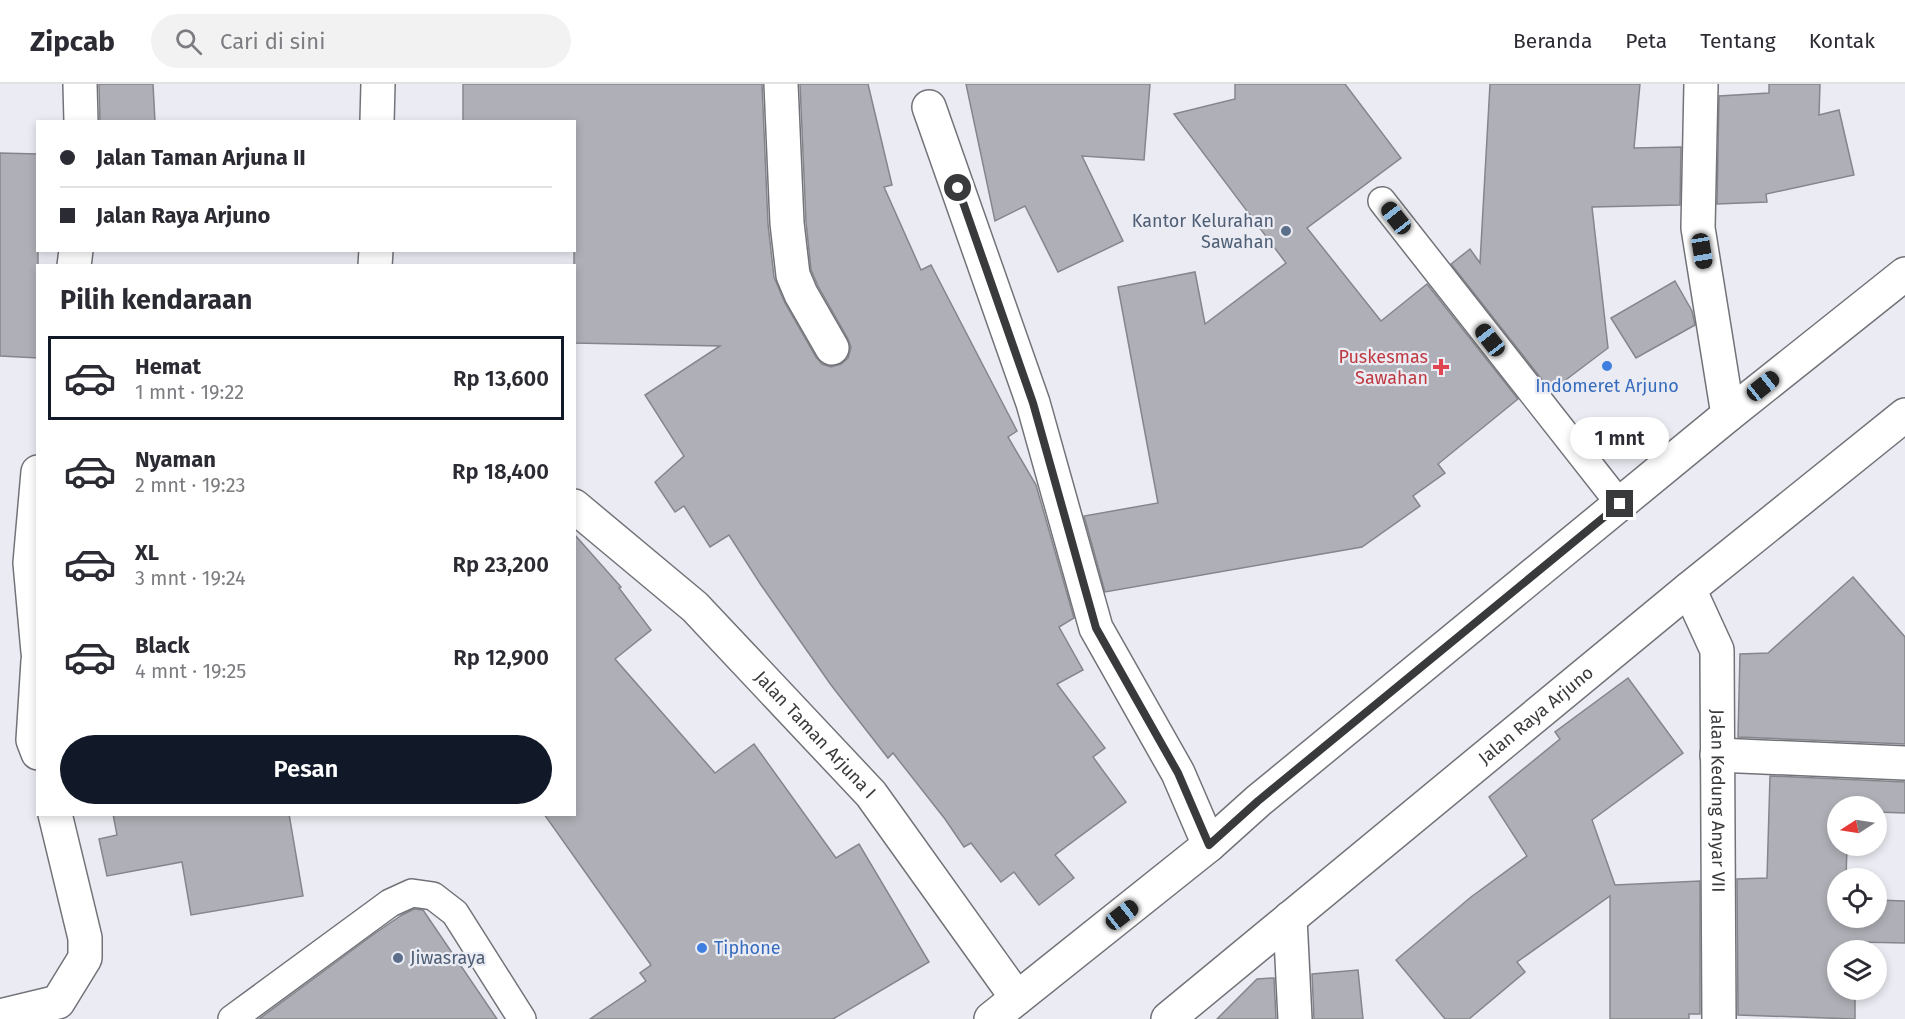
<!DOCTYPE html>
<html lang="id">
<meta charset="utf-8">
<style>
:root{--surface:#fff;--page:#f2f2f3;--text:#2b2b33;--muted:#7c7c81;--line:#e1e1e2;--accent:#111827}
body{margin:0;font-family:"Fira Sans",sans-serif;background:var(--page);color:var(--text);height:100vh;display:flex;flex-direction:column;font-size:22px;white-space:nowrap}
*{box-sizing:border-box;margin:0}
p{font-size:20px;color:var(--muted)}
.icon{flex:none;width:33px;height:33px;fill:none;stroke:currentColor;stroke-width:2;stroke-linecap:round;stroke-linejoin:round}
.map{position:relative;flex:1;overflow:hidden}
.drawer{position:absolute;left:36px;top:180px;width:540px;height:552px;display:flex;flex-direction:column;background:var(--surface);border-radius:0px;box-shadow:0 3px 9px #0003}
.drawer>*{flex:none}
.guide{position:absolute;left:36px;top:36px;width:540px;height:132px;border-radius:0px;box-shadow:0 3px 9px #0003;display:grid;align-content:center;height:132px;padding:0 24px;background:var(--surface)}
.needle{width:39px;rotate:258deg}
.controls{position:absolute;left:1827px;top:712px;display:grid;gap:12px}
.controls a{display:grid;place-items:center;width:60px;height:60px;border-radius:50%;background:var(--surface);box-shadow:0 3px 9px #0003;font-size:30px}
.end{position:absolute;width:27px;height:27px;margin:-14px;border:8px solid #393a3c;background:#fff;box-shadow:0 0 0 3px #fff}
.from{border-radius:50%}
.bubble{position:absolute;height:42px;border-radius:21px;background:var(--surface);box-shadow:0 3px 9px #0003;font-size:20px;font-weight:600;line-height:42px;text-align:center}
.car{position:absolute;width:18px;height:36px;margin:-18px -9px;border-radius:8px;box-shadow:0 0 4px 2px #0007;background:linear-gradient(#222 24%,#8ab4d8 0 40%,#222 0 76%,#8ab4d8 0 86%,#222 0)}
.guide b{display:flex;align-items:center;gap:21px;height:57px;font-size:22px}
.guide b+b{border-top:2px solid var(--line)}
.guide i{width:15px;height:15px;background:var(--text)}
ul{padding:0;list-style:none}
li{display:flex;align-items:center;gap:18px;height:84px;margin:0 12px 9px;padding:0 12px;border:3px solid transparent;border-radius:0px}
li div{flex:1}
li b{display:block;font-size:22px}
li em{font-style:normal;font-weight:600}
li.on{border-color:var(--accent)}
li>.icon{width:54px;height:54px;stroke-width:1.5}
h2{padding:0 24px;font-size:27px;line-height:72px}
.primary-button{display:flex;gap:12px;margin-top:auto;padding:12px 24px}
.primary-button a{flex:1;height:69px;border-radius:36px;background:var(--accent);color:#fff;font-size:24px;font-weight:600;line-height:69px;text-align:center}
header{display:flex;align-items:center;gap:36px;box-sizing:border-box;height:84px;padding:0 30px;background:var(--surface);border-bottom:2px solid var(--line)}
header strong{font-size:28px}
nav{display:flex;gap:33px;margin-inline-start:auto;font-size:21px}
.search{width:420px;height:54px;background:var(--page);display:flex;align-items:center;gap:15px;box-sizing:border-box;padding:0 21px;border-radius:33px;color:var(--muted);font-size:22px}
.map>svg:first-child{display:block}
</style>
<header>
<strong>Zipcab</strong>
<div class="search"><svg class="icon" aria-label="search" viewBox="0 0 24 24"><circle cx="10" cy="10" r="6"/><path d="M15 15l6 6"/></svg>Cari di sini</div>
<nav><a>Beranda</a><a>Peta</a><a>Tentang</a><a>Kontak</a></nav>
</header>
<div class="map">
<svg width="1905" height="935" viewBox="0 0 1905 935">
<rect width="100%" height="100%" fill="#ebecf3"/>
<!-- building -->
<g fill="#afb0b7" stroke="#85868c" stroke-width="1.5">
<path d="M99 0H153L155 38H100Z"/>
<path d="M463 0H762L768 140 774 193 785 219 816 273 822 280 831 283 841 280 848 274 851 263 848 255 818 202 811 186 806 138 800 0H868L892 101 884 103 921 186 931 181 1017 347 1008 353 1036 401 1074 534 1059 543 1083 586 1057 600 1105 664 1093 673 1126 718 1055 771 1074 794 1039 821 1014 788 1001 798 971 759 964 763 945 735 893 669 888 674 831 601 761 501 729 451 710 463 684 422 675 428 655 398 684 372 645 311 720 262 574 259V38H463Z"/>
<path d="M966 0H1150L1144 76 1082 72 1123 157 1058 188 1025 122 995 137Z"/>
<path d="M1235 0H1345L1401 74 1307 144 1381 237 1427 200 1518 315 1438 380 1445 389 1413 412 1420 422 1362 463 1105 508 1084 432 1158 419 1118 203 1195 188 1205 240 1286 179 1174 30 1235 15Z"/>
<path d="M1490 0H1640L1634 64 1681 63 1680 121 1592 123 1608 264 1551 307 1451 180 1470 165 1480 179Z"/>
<path d="M1769 0H1820L1819 31 1839 26 1854 91 1766 110 1767 118 1717 120 1719 12 1769 9Z"/>
<path d="M0 69 38 70V274L0 272Z"/>
<path d="M1675 197 1692 227 1695 241 1636 274 1611 234Z"/>
<path d="M574 450 621 503 619 504 651 546 615 575 715 689 754 660 836 774 859 760 929 878 833 935H590L646 897 640 889 651 881 544 730H574Z"/>
<path d="M1853 493 1905 553V660L1738 653 1740 570 1768 569Z"/>
<path d="M1628 594 1683 669 1592 736 1615 801 1700 797V930H1689V935H1610V812L1517 878 1525 888 1469 935H1445L1396 876 1471 813 1527 772 1489 713 1560 655 1555 648Z"/>
<path d="M1770 692 1905 698V729L1876 728V723H1838V762H1847L1846 795H1838V834H1876V816L1905 817V859L1856 858V867H1838V906H1855V935L1738 931 1737 795 1767 794Z"/>
<path d="M113 730H289L303 812 191 831 182 778 107 792 99 755 117 751Z"/>
<path d="M414 825 423 826 497 935H259L374 850 402 831Z"/>
<path d="M1358 886 1363 935H1314L1312 890Z"/>
<path d="M1274 894 1276 935H1217L1257 895Z"/>
</g>
<g fill="none" stroke-linecap="round" stroke-linejoin="round">
<defs>
<g id="lane">
<path d="M1382 117 1620 420"/>
<path d="M232 935 390 819 412 809 433 812 455 829 522 935"/>
</g>
<g id="street">
<path d="M80 0 81 38"/>
<path d="M781 0 787 139 793 191 801 210 832 264"/>
<path d="M1701 0 1698 144 1728 331"/>
<path d="M929 23 1033 319 1096 544 1178 689 1209 761"/>
<path d="M377 38 378 0"/>
<path d="M74 182 76 166"/>
<path d="M375 182 376 166"/>
<path d="M38 388 30 479 38 568"/>
<path id="s1" d="M574 422 695 523 871 710 1017 914"/>
<path id="s2" d="M1689 505 1717 566 1719 935"/>
<path d="M38 577 33 656 38 669"/>
<path d="M1717 671 1905 679"/>
<path d="M1290 834 1295 935"/>
<path d="M0 932 58 918 85 874V854L55 730"/>
</g>
<g id="highway">
<path d="M991 935 1209 761 1258 717 1728 331 1905 190"/>
<path id="s3" d="M1168 935 1689 505 1905 331"/>
</g>
</defs>
<!-- lane casing -->
<use href="#lane" stroke="#727379" stroke-width="30"/>
<!-- street casing -->
<use href="#street" stroke="#727379" stroke-width="36"/>
<!-- highway casing -->
<use href="#highway" stroke="#727379" stroke-width="36"/>
<!-- lane -->
<use href="#lane" stroke="#fff" stroke-width="27"/>
<!-- street -->
<use href="#street" stroke="#fff" stroke-width="33"/>
<!-- highway -->
<use href="#highway" stroke="#fff" stroke-width="33"/>
</g>
<g fill="none" stroke-linecap="round" stroke-linejoin="round">
<!-- route -->
<path stroke="#393a3c" stroke-width="8" d="M958 104 1033 319 1096 544 1178 689 1209 761 1258 717 1620 420"/>
</g>
<!-- markers -->
<g fill="#5c6f8a" stroke="#ebecf3" stroke-width="2">
<circle cx="1286" cy="147" r="6"/>
<circle cx="398" cy="874" r="6"/>
</g>
<g fill="#3f7fe0" stroke="#ebecf3" stroke-width="2">
<circle cx="1607" cy="282" r="6"/>
<circle cx="702" cy="864" r="6"/>
</g>
<path fill="#e0444e" stroke="#ebecf3" stroke-width="2" d="M1438 274h6v6h6v6h-6v6h-6v-6h-6v-6h6z"/>
<g text-anchor="middle" dominant-baseline="central" stroke-width="4.5" stroke-linejoin="round" paint-order="stroke">
<!-- service labels -->
<g font-size="18" fill="#4e5e75" stroke="#ebecf3" text-anchor="end">
<text x="1274" y="137">Kantor Kelurahan<tspan x="1274" dy="21">Sawahan</tspan></text>
<text x="410" y="874" text-anchor="start">Jiwasraya</text>
</g>
<!-- health labels -->
<g font-size="18" fill="#be3a42" stroke="#ebecf3" text-anchor="end">
<text x="1428" y="273">Puskesmas<tspan x="1428" dy="21">Sawahan</tspan></text>
</g>
<!-- shop labels -->
<g font-size="18" fill="#366cbe" stroke="#ebecf3">
<text x="1607" y="302">Indomeret Arjuno</text>
<text x="714" y="864" text-anchor="start">Tiphone</text>
</g>
<!-- street labels -->
<g font-size="18" fill="#393a3c" stroke="#ebecf3">
<text stroke="none"><textPath href="#s3" startOffset="477">Jalan Raya Arjuno</textPath></text>
<text stroke="none"><textPath href="#s1" startOffset="333">Jalan Taman Arjuna I</textPath></text>
<text stroke="none"><textPath href="#s2" startOffset="218">Jalan Kedung Anyar VII</textPath></text>
</g>
</g>
</svg>
<div class="controls">
<a><svg class="needle" viewBox="-14 -14 28 28"><path d="M0-13l5 13h-10z" fill="#e53935"/><path d="M0 13l5-13h-10z" fill="#7c7c81"/></svg></a>
<a><svg class="icon" aria-label="locate" viewBox="0 0 24 24"><circle cx="12" cy="12" r="6"/><path d="M12 2v4M12 18v4M2 12h4M18 12h4"/></svg></a>
<a><svg class="icon" aria-label="layers" viewBox="0 0 24 24"><path d="M12 4l9 5-9 5-9-5zM3 14l9 5 9-5"/></svg></a>
</div>
<i class="end from" style="left:958px;top:104px"></i>
<i class="end" style="left:1620px;top:420px"></i>
<div class="bubble" style="left:1570px;top:333px;width:99px">1 mnt</div>
<i class="car" style="left:1396px;top:134px;rotate:322deg"></i>
<i class="car" style="left:1702px;top:167px;rotate:171deg"></i>
<i class="car" style="left:1490px;top:256px;rotate:322deg"></i>
<i class="car" style="left:1763px;top:302px;rotate:51deg"></i>
<i class="car" style="left:1122px;top:831px;rotate:52deg"></i>
<div class="guide">
<b><i class="from"></i>Jalan Taman Arjuna II</b>
<b><i></i>Jalan Raya Arjuno</b>
</div>
<section class="drawer">
<h2>Pilih kendaraan</h2>
<ul>
<li class="on"><svg class="icon" aria-label="car" viewBox="0 0 24 24"><path d="M5 17H2v-5l4-1 3-4h7l3 4 3 1v5h-3M9 17h6M6 11h13"/><circle cx="7" cy="17" r="2"/><circle cx="17" cy="17" r="2"/></svg><div><b>Hemat</b><p>1 mnt · 19:22</p></div><em>Rp 13,600</em></li>
<li><svg class="icon" aria-label="car" viewBox="0 0 24 24"><path d="M5 17H2v-5l4-1 3-4h7l3 4 3 1v5h-3M9 17h6M6 11h13"/><circle cx="7" cy="17" r="2"/><circle cx="17" cy="17" r="2"/></svg><div><b>Nyaman</b><p>2 mnt · 19:23</p></div><em>Rp 18,400</em></li>
<li><svg class="icon" aria-label="car" viewBox="0 0 24 24"><path d="M5 17H2v-5l4-1 3-4h7l3 4 3 1v5h-3M9 17h6M6 11h13"/><circle cx="7" cy="17" r="2"/><circle cx="17" cy="17" r="2"/></svg><div><b>XL</b><p>3 mnt · 19:24</p></div><em>Rp 23,200</em></li>
<li><svg class="icon" aria-label="car" viewBox="0 0 24 24"><path d="M5 17H2v-5l4-1 3-4h7l3 4 3 1v5h-3M9 17h6M6 11h13"/><circle cx="7" cy="17" r="2"/><circle cx="17" cy="17" r="2"/></svg><div><b>Black</b><p>4 mnt · 19:25</p></div><em>Rp 12,900</em></li>
</ul>
<div class="primary-button"><a>Pesan</a></div>
</section>
</div>
